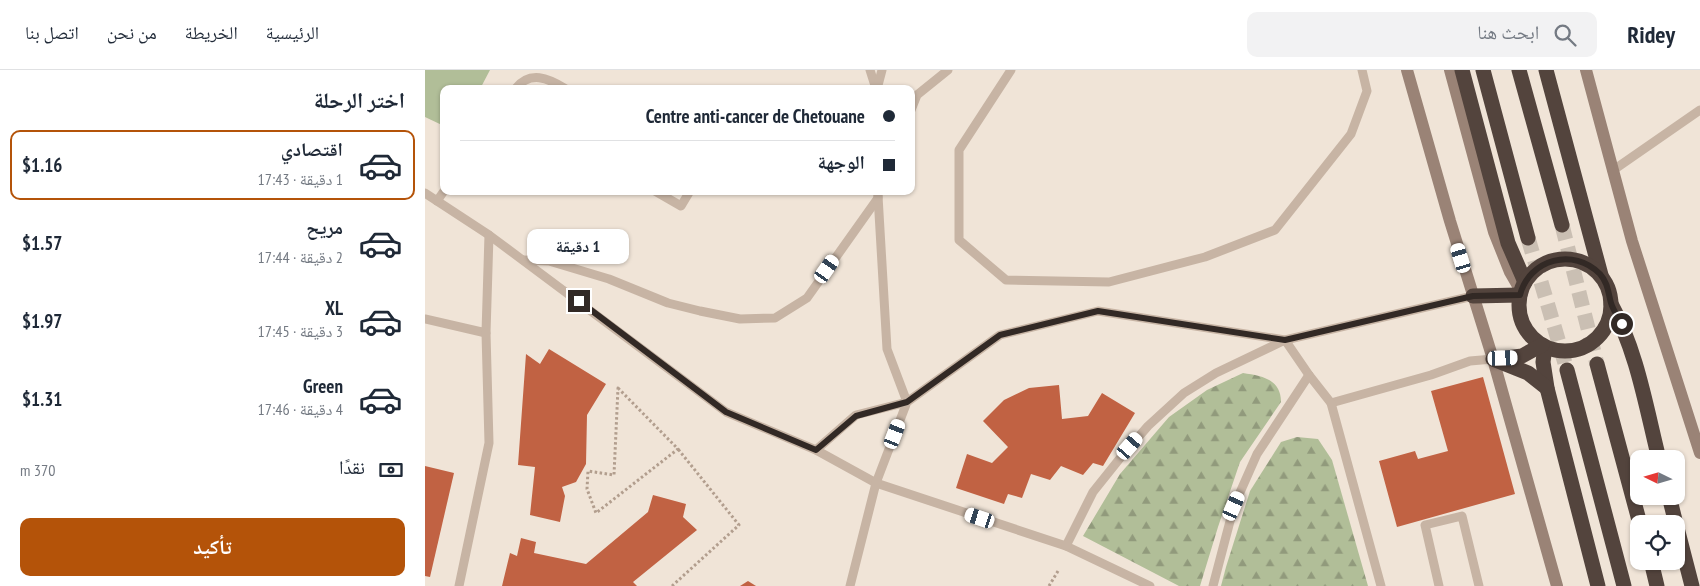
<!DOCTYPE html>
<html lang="ar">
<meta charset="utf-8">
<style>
:root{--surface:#fff;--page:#f2f2f3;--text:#1f2937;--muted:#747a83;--line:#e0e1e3;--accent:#b45309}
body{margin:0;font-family:"PT Sans Narrow","Noto Naskh Arabic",sans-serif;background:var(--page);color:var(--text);direction:rtl;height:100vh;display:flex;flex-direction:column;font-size:19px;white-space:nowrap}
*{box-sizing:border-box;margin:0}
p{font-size:16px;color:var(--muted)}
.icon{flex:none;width:28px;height:28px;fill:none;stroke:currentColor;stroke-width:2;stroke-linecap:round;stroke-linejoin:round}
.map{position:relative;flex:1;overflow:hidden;direction:ltr}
.side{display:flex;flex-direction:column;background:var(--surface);width:425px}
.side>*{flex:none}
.banner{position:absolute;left:15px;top:15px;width:475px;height:110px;border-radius:10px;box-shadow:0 1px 4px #0004;direction:rtl;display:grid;align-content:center;height:110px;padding:0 20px;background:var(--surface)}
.needle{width:32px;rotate:275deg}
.fabs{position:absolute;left:1205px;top:380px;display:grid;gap:10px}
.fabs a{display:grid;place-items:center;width:55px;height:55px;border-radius:10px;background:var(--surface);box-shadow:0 1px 4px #0004;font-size:25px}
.end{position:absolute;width:22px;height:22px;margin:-11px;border:6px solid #322925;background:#fff;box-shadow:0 0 0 2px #fff}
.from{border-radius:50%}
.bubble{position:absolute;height:35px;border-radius:10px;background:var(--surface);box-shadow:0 1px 4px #0004;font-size:16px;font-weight:700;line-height:35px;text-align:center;direction:rtl}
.car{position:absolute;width:15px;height:30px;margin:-15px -8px;border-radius:6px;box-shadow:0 0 4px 1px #0007;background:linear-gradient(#fff 24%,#345 0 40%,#fff 0 76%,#345 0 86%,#fff 0)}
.banner b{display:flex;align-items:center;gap:18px;height:48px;font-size:19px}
.banner b+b{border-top:1px solid var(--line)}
.banner i{width:12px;height:12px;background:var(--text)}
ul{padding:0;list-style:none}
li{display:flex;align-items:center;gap:15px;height:70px;margin:0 10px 8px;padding:0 10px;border:2px solid transparent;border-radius:10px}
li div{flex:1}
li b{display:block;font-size:19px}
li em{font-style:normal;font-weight:700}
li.selected{border-color:var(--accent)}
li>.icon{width:45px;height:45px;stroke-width:1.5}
h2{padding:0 20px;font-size:22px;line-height:60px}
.pay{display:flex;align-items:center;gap:12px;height:55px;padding:0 20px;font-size:19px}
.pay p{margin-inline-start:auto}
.primary-button{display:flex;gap:10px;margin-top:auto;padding:10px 20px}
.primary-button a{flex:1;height:58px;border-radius:10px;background:var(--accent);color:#fff;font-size:20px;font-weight:700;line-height:58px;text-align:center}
header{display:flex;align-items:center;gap:30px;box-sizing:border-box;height:70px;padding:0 25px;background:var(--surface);border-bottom:1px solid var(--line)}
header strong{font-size:24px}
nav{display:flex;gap:28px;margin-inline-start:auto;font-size:18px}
.search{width:350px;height:45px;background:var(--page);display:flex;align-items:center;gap:12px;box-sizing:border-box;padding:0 18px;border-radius:10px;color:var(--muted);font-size:19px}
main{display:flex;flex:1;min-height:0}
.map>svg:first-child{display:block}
</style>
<header>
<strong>Ridey</strong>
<div class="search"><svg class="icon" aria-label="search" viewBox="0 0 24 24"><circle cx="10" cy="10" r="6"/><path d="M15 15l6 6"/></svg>ابحث هنا</div>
<nav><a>الرئيسية</a><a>الخريطة</a><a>من نحن</a><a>اتصل بنا</a></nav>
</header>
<main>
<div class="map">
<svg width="1275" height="516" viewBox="0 0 1275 516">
<defs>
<pattern id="forest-firs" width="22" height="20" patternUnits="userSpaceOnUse" patternTransform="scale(1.25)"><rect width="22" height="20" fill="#b1be98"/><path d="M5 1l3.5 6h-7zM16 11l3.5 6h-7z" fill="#919a7c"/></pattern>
</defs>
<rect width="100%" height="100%" fill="#f0e4d7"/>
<!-- forest -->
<g fill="url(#forest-firs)">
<path d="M818 303C837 306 856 309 856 332L815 392 793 457 775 516H754L658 466 695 404 744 347 782 320Z"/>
<path d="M872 367 893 369 907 390 943 516H796L801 497 825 421 856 372Z"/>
</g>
<!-- park -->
<path fill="#b1be98" d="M0 0H65L55 19H19V56L0 47Z"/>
<!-- building -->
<g fill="#c16243">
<path d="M124 279 181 314 162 345 161 394 151 412 137 417 140 426 135 452 105 445 110 397 93 395 101 284 115 294Z"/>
<path d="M1058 307 1090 424 972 457 954 391 990 381 993 389 1023 381 1006 321Z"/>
<path d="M634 315 637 349 663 346 677 323 710 343 678 396 668 393 658 405 636 396 625 410 606 404 597 428 583 424 579 434 531 418 542 384 567 393 583 377 558 351 579 330 604 318Z"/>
<path d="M0 396 29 403 5 507 0 506Z"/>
<path d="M228 425 261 434 258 447 272 460 208 512 212 516H77L85 483 92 486 96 468 111 472 109 483 161 494 223 442Z"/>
<path d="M323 511 331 516H315Z"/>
</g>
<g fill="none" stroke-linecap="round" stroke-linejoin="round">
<!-- highway-tunnel -->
<g stroke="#cabfb3" stroke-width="15" stroke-dasharray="15 8" stroke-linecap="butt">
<path d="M1137 155 1172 294"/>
<path d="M1103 168 1142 300"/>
</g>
<!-- path -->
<g stroke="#b29e8e" stroke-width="3" stroke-dasharray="2.5 2.5" stroke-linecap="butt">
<path d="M193 318 253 379 171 443 162 419 163 401 189 405Z"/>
<path d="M247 516 314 455 253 379"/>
<path d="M624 516 633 501"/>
</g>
<!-- lane -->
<g stroke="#c7b4a4" stroke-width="9">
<path d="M445 0 451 19"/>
<path d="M586 0 534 80V170L581 210 684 212 780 187 850 160 926 64 942 21 937 0"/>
<path d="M90 19C105 0 123 8 141 19"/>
<path d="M452 19 457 0"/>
<path d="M486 40 492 25 523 0"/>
<path d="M1187 101 1275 40"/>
<path d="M230 121 256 136 265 121"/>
<path d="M0 123 64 165 301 342 391 380 451 413 641 476 725 516"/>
<path d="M12 131 19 121"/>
<path d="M98 190 124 191 184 209 243 233 275 241 315 249 350 248 382 228 453 128V121"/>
<path d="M0 249 61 263 64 165"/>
<path d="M906 333 1006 305 1045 291 1068 289"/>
<path d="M391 380 431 345 482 332 462 279 453 126"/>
<path d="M641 476 668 422 696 387 723 356 759 323 791 303 860 270 1048 226"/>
<path d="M34 516 64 373 61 263"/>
<path d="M425 516 451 413 482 332 575 265 673 241 860 270 884 305 906 333 956 516"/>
<path d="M788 516 809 436 832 384 884 305"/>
<path d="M1014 516 1000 455 1037 446 1054 516"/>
</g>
<!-- secondary -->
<g stroke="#9a8376" stroke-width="12">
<path d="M982 0 1025 151 1068 289 1132 516"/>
<path d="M1025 0 1069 162 1085 202 1096 221"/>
<path d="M1161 0 1207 171 1275 383"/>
</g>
<!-- highway -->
<g stroke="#53443d" stroke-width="15">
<path d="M1037 0 1083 173 1100 212"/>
<path d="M1058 0 1103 168"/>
<path d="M1094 0 1137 155"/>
<path d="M1121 0 1176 205"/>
<circle cx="1140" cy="235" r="46"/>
<path d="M1048 226 1095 225"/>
<path d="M1186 234C1212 281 1221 337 1234 389"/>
<path d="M1120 277 1118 292 1122 318 1173 516"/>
<path d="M1068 289 1103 303 1122 318"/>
<path d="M1074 289 1097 286 1117 275"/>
<path d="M1172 294 1215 454"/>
<path d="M1142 300 1199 516"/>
<path d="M1244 426 1251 454"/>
<path d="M1251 454 1267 516"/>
<path d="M1226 491 1232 516"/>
</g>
</g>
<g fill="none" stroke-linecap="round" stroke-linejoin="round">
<!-- route -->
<path stroke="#322925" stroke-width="6" d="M154 231 301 342 391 380 431 346 482 332 575 265 673 241 860 270 1048 226 1095 225C1104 189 1149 177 1175 204 1183 213 1183 222 1186 233 1188 240 1193 247 1197 254"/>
</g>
</svg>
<div class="fabs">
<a><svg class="needle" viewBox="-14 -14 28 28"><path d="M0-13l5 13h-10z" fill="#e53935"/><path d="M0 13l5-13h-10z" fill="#747a83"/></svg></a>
<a><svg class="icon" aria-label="locate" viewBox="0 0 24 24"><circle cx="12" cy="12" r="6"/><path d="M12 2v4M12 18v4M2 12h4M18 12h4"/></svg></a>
</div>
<i class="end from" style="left:1197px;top:254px"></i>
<i class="end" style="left:154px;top:231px"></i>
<div class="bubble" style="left:102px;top:159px;width:102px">1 دقيقة</div>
<i class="car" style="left:1036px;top:188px;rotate:343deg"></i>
<i class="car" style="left:402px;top:199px;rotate:35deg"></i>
<i class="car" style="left:1078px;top:288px;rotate:88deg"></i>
<i class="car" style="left:470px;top:364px;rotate:21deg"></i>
<i class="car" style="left:705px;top:376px;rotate:41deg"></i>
<i class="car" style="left:809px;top:436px;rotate:24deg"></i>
<i class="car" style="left:555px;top:448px;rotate:288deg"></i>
<div class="banner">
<b><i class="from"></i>Centre anti-cancer de Chetouane</b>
<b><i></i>الوجهة</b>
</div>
</div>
<section class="side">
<h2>اختر الرحلة</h2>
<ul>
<li class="selected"><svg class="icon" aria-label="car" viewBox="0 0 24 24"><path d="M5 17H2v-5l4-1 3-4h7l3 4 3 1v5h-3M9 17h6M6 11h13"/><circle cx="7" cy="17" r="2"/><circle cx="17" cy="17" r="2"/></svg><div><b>اقتصادي</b><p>1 دقيقة · 17:43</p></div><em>$1.16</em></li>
<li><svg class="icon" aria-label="car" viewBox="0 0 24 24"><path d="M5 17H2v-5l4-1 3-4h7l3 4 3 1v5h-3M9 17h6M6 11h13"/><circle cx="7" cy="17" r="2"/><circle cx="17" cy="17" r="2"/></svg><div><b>مريح</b><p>2 دقيقة · 17:44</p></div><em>$1.57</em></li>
<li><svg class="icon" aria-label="car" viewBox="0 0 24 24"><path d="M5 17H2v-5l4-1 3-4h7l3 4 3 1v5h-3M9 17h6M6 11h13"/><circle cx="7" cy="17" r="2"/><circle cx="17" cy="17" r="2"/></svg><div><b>XL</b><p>3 دقيقة · 17:45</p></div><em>$1.97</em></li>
<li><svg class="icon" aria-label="car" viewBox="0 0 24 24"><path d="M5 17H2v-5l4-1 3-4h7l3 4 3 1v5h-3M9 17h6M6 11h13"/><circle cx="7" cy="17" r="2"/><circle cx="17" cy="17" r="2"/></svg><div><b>Green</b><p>4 دقيقة · 17:46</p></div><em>$1.31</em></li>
</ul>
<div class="pay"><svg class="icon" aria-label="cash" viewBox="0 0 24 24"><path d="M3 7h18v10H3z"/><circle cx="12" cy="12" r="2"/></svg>نقدًا<p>370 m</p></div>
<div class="primary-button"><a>تأكيد</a></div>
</section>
</main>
